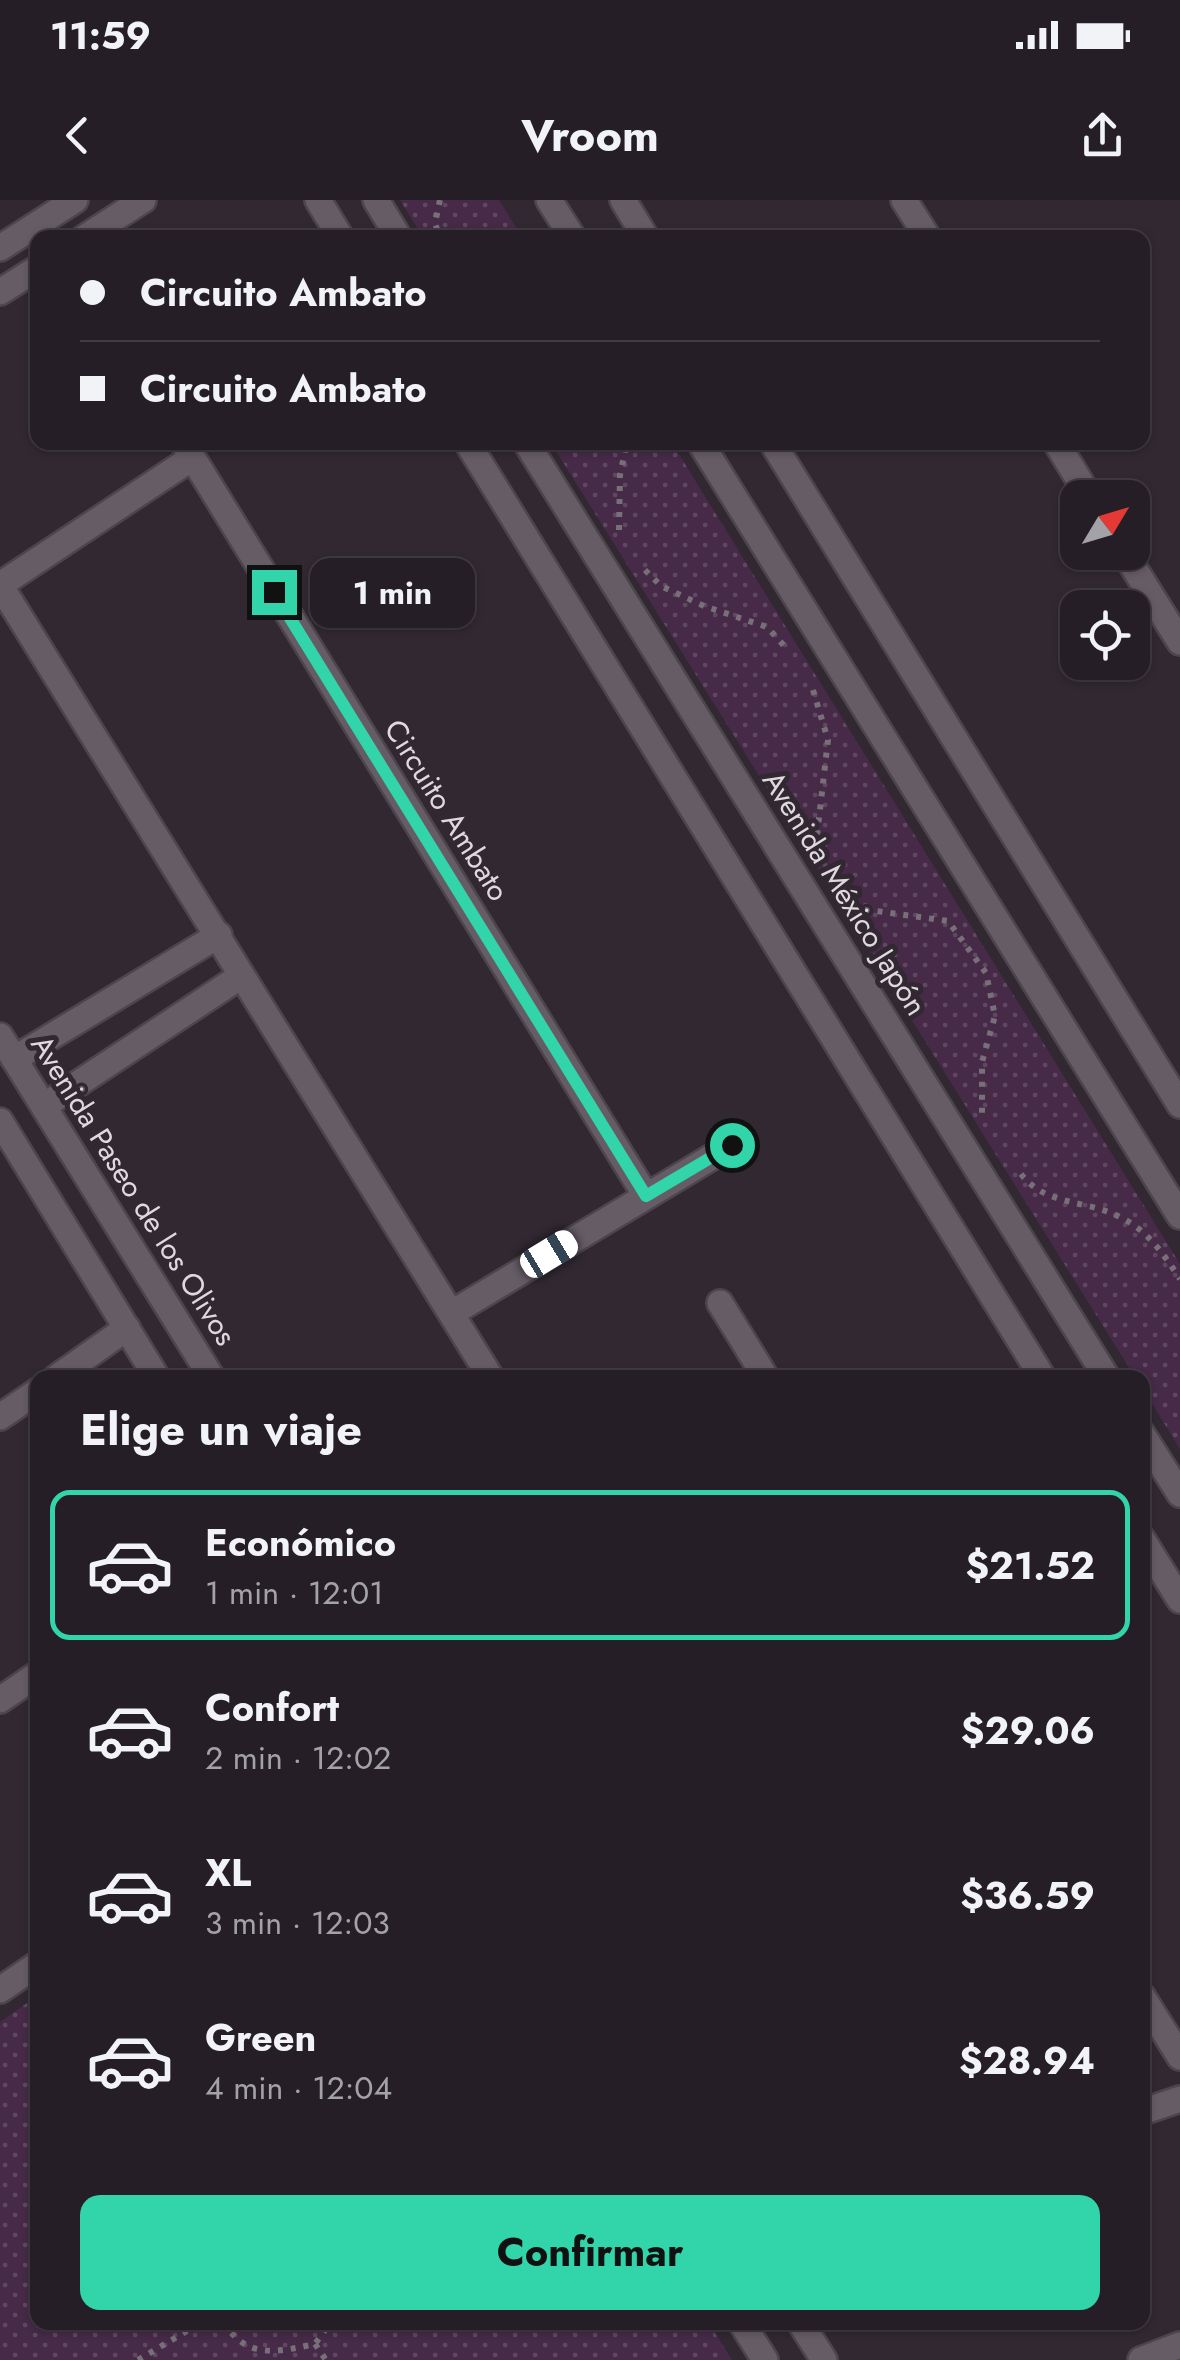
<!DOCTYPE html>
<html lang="es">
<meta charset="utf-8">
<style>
:root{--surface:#251e26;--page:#2d272e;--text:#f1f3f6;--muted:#a3a2a7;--line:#423c43;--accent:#32d4a9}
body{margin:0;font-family:Jost,sans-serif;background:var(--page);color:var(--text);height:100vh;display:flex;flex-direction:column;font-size:38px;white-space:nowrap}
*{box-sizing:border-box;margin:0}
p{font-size:32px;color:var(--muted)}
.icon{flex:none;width:55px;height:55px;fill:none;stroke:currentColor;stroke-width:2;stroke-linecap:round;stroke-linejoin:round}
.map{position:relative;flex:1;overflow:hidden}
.details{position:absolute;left:30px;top:1170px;width:1120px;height:960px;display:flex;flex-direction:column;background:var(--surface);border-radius:20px;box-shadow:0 2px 8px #0004,0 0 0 2px var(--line)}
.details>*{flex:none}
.hud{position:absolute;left:30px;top:30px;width:1120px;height:220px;border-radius:20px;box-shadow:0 2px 8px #0004,0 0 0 2px var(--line);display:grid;align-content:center;height:220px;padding:0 50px;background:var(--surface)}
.needle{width:65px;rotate:52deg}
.controls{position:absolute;left:1060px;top:280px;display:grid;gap:20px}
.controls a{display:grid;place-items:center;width:90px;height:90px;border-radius:20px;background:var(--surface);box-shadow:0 2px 8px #0004,0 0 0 2px var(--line);font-size:50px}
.end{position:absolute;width:45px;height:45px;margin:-22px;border:12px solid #32d4a9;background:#111;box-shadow:0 0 0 5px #111}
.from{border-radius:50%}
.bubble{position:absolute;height:70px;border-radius:20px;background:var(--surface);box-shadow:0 2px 8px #0004,0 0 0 2px var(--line);font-size:32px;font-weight:700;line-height:70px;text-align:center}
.car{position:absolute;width:30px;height:60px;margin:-30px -15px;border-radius:12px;box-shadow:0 0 8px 2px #0007;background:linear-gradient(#fff 24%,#345 0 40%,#fff 0 76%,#345 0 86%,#fff 0)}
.hud b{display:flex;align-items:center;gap:35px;height:95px;font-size:38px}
.hud b+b{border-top:2px solid var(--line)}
.hud i{width:25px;height:25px;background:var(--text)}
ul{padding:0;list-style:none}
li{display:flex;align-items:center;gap:30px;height:150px;margin:0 20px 15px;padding:0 30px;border:5px solid transparent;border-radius:20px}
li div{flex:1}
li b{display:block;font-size:38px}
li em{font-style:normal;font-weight:700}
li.current{border-color:var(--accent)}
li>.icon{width:90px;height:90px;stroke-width:1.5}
h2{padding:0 50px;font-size:45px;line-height:120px}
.cta{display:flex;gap:20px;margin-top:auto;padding:20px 50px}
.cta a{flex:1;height:115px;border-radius:20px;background:var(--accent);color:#111;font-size:40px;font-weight:700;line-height:115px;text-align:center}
.status{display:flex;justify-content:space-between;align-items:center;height:70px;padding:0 50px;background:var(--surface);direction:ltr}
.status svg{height:28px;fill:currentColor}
header{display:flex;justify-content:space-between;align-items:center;height:130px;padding:0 50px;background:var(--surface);font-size:45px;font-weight:700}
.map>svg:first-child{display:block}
</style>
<div class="status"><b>11:59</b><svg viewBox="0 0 49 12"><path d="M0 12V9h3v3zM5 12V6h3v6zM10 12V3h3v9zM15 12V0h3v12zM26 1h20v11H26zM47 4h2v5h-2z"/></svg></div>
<header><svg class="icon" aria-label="back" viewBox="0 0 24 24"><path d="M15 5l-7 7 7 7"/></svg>Vroom<svg class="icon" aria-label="share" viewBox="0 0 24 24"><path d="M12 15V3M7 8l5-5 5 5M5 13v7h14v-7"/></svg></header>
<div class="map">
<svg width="1180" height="2160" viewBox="0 0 1180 2160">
<defs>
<pattern id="park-dots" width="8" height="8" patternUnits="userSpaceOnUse" patternTransform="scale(2.5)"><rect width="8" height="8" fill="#462a48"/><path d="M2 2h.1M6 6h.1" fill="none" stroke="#604862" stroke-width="1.8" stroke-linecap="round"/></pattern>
</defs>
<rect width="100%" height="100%" fill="#312832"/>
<!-- park -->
<g fill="url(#park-dots)">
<path d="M400 0H499L522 37H423Z"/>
<path d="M551 243H672L1180 1064V1249L1143 1189 1142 1178 1135 1177Z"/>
<path d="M37 1796 38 2122 709 2123 732 2160H0V1822Z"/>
</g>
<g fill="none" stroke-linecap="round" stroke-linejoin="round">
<defs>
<g id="minor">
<path d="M318 0 341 38"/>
<path d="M376 0 399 38"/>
<path d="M549 0 573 38"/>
<path d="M623 0 646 38"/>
<path d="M904 0 928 38"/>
<path d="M84 38 143 0"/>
<path d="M0 48 75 0"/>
<path d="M0 92 38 68"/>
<path d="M183 242 646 996"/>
<path d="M467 242 1043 1178"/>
<path d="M526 242 1107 1178"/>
<path d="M700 242 1180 1016"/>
<path d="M772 242 1180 905"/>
<path d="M1056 242 1090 298"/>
<path d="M1124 352 1180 442"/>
<path d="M0 385 491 1178"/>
<path d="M0 385 192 258"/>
<path d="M0 836 212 1178"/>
<path d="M14 859 219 735"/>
<path d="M44 906 241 776"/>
<path d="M0 921 157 1178"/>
<path d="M720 1103 766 1178"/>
<path d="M452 1113 732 945"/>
<path d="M56 1178 127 1128"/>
<path d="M0 1217 38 1191"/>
<path d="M1142 1234 1180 1294"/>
<path d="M1142 1339 1180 1400"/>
<path d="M0 1500 38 1474"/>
<path d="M0 1790 38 1764"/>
<path d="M1142 1796 1180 1857"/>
<path d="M1142 1912 1180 1899"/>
<path d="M741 2122 765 2160"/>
<path d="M800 2122 824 2160"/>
<path d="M1141 2160 1180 2145"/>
</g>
</defs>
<!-- minor casing -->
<use href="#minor" stroke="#4c454c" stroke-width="30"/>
<!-- path -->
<g stroke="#777078" stroke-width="6" stroke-dasharray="5 8" stroke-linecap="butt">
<path d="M440 0 435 23 440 38"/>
<path d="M619 330 620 275 627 242"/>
<path d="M645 370 661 386 704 406 767 427 788 450"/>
<path d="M813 490 828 540 816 644"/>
<path d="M845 693 862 709 948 721 986 773 995 816 982 862V913"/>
<path d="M1021 974C1047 1007 1085 999 1120 1017 1148 1031 1163 1053 1180 1079"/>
<path d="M224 2122C246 2160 278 2152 315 2144L331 2122"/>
<path d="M315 2144 326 2160"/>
<path d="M138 2160 202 2122"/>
</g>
<!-- minor -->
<use href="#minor" stroke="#665c66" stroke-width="25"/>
</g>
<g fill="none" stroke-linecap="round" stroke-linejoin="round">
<!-- route -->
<path stroke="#32d4a9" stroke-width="12" d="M274 392 646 996 732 945"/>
</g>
<g text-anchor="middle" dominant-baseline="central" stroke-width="10" stroke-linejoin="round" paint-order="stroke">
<!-- street labels -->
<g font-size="30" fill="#dfd9df" stroke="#312832">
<text transform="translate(447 610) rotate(58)">Circuito Ambato</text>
<text transform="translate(845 693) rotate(58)">Avenida México Japón</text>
<text transform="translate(134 990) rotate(58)">Avenida Paseo de los Olivos</text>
</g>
</g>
</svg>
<div class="controls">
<a><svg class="needle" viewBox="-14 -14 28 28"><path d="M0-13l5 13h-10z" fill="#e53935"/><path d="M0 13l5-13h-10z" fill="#a3a2a7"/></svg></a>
<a><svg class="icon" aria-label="locate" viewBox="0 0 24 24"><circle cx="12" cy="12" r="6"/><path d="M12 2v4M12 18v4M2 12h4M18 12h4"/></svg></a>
</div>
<i class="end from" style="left:732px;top:945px"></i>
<i class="end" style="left:274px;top:392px"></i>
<div class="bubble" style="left:310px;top:358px;width:165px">1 min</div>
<i class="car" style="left:549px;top:1054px;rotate:59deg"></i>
<div class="hud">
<b><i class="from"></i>Circuito Ambato</b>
<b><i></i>Circuito Ambato</b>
</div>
<section class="details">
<h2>Elige un viaje</h2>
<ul>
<li class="current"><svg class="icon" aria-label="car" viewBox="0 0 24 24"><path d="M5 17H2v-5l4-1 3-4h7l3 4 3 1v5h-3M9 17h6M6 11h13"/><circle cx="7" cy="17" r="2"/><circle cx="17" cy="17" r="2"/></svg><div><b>Económico</b><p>1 min · 12:01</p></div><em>$21.52</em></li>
<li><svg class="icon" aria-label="car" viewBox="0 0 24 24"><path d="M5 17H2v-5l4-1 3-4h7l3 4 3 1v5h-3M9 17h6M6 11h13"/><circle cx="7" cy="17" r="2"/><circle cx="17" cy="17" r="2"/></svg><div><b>Confort</b><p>2 min · 12:02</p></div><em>$29.06</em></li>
<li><svg class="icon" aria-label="car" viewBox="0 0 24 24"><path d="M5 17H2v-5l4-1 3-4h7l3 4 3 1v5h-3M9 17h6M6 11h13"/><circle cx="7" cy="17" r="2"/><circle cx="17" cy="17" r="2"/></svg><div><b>XL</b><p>3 min · 12:03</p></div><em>$36.59</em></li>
<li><svg class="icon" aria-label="car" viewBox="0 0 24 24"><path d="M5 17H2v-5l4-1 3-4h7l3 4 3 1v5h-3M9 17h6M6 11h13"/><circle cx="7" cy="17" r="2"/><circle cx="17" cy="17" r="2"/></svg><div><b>Green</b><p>4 min · 12:04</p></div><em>$28.94</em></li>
</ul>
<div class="cta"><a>Confirmar</a></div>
</section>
</div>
